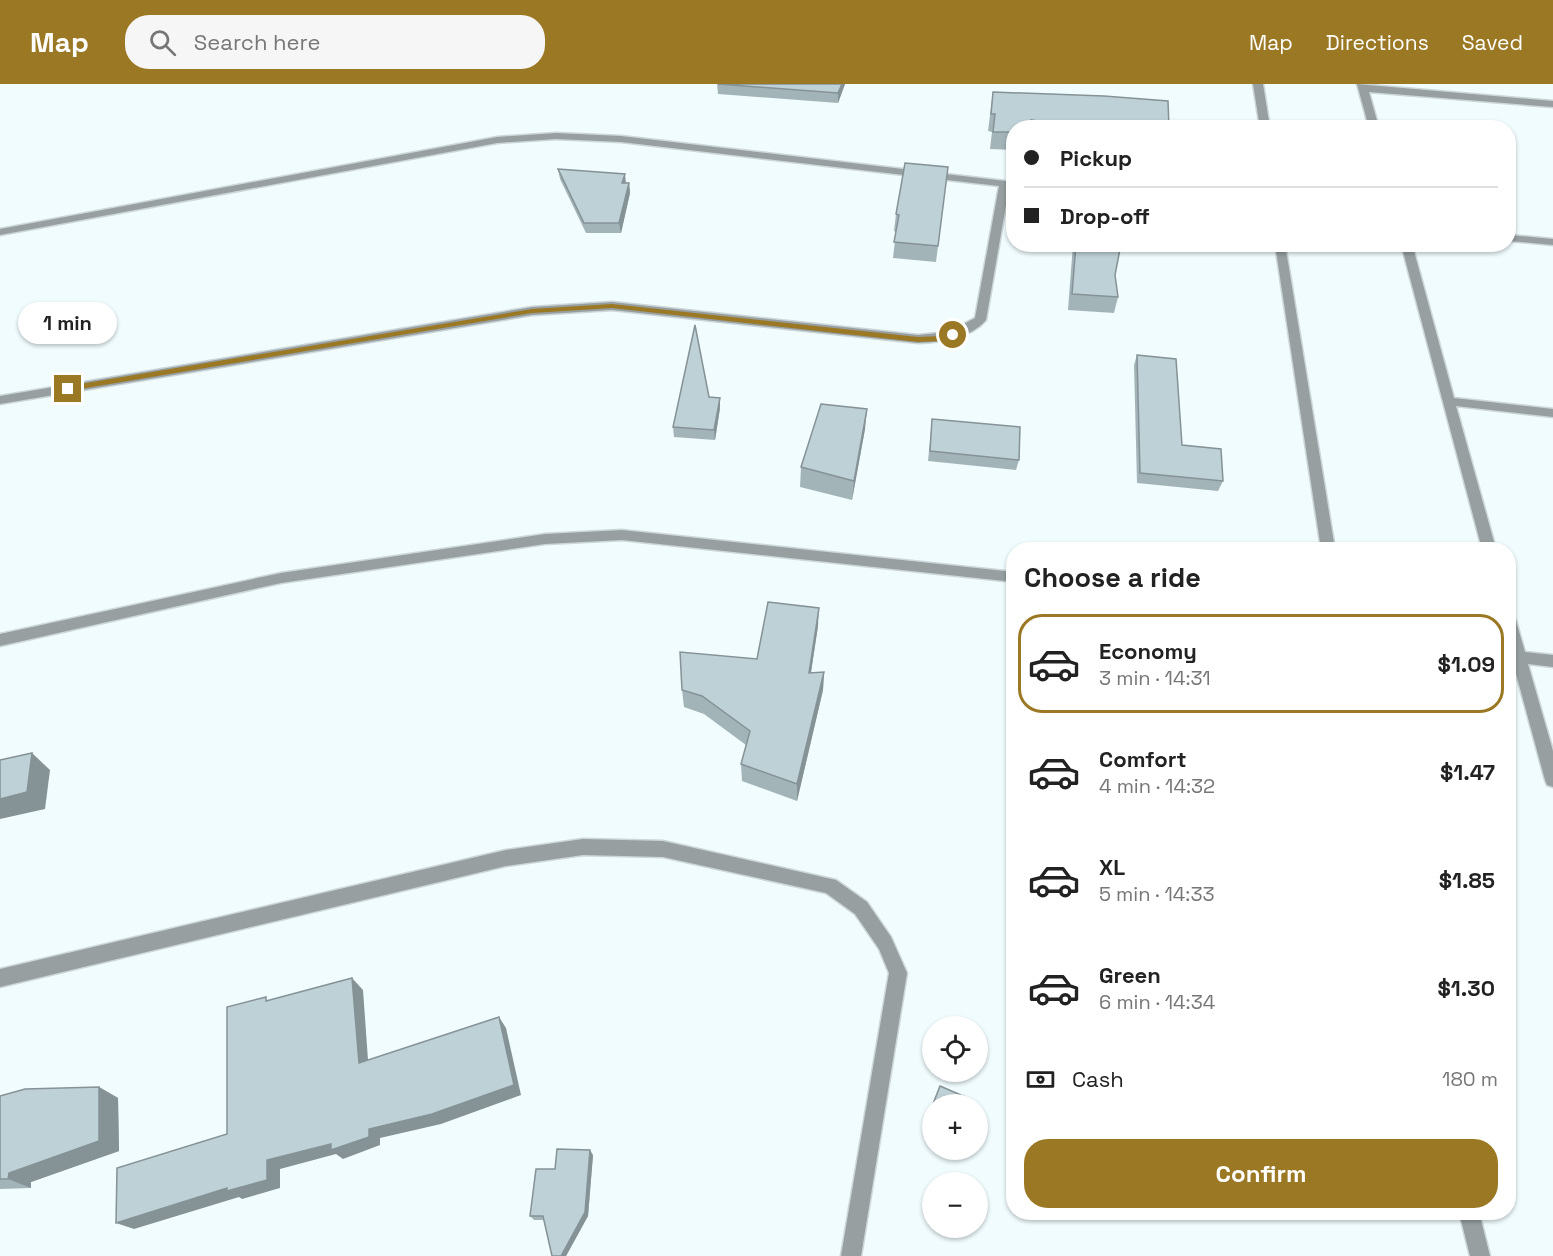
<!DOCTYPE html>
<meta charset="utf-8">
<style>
:root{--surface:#fff;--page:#f6f6f6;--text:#222;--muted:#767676;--line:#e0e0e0;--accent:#9b7823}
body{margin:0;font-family:"Space Grotesk",sans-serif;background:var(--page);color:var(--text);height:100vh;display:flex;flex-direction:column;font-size:22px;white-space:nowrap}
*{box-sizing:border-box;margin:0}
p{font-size:20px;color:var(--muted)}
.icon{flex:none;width:33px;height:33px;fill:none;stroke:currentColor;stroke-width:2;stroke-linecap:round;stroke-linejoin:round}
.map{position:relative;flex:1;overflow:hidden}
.sheet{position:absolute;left:1006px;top:458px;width:510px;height:678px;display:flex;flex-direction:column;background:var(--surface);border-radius:24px;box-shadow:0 2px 4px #0004}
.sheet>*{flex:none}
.top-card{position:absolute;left:1006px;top:36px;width:510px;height:132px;border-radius:24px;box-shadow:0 2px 4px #0004;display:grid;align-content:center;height:132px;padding:0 18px;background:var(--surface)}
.buttons{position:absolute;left:922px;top:932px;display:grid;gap:12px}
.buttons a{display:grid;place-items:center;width:66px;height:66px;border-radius:50%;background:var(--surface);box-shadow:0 2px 4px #0004;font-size:30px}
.end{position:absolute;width:27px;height:27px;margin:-14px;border:8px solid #9b7823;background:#fff;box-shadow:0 0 0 3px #fff}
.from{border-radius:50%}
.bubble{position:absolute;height:42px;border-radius:21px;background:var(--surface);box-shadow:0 2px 4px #0004;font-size:20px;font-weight:700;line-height:42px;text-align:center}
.top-card b{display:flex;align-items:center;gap:21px;height:57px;font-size:22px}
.top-card b+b{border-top:2px solid var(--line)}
.top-card i{width:15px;height:15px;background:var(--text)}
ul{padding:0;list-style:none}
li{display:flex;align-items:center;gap:18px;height:99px;margin:0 12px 9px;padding:0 6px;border:3px solid transparent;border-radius:24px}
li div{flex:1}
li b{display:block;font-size:22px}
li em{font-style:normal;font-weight:700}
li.current{border-color:var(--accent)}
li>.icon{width:54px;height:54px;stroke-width:1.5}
h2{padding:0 18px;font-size:27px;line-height:72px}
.pay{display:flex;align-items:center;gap:15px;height:66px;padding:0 18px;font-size:22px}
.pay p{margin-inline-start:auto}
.action{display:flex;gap:12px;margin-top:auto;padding:12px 18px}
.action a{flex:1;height:69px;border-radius:24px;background:var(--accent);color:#fff;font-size:24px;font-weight:700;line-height:69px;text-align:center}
header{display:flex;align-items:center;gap:36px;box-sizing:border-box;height:84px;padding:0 30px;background:var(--accent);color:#fff}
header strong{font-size:28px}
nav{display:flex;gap:33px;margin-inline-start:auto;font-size:21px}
.search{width:420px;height:54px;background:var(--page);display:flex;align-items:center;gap:15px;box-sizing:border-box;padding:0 21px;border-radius:24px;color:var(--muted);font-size:22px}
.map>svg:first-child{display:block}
</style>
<header>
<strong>Map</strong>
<div class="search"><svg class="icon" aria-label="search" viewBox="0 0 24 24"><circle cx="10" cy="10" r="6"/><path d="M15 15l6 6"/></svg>Search here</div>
<nav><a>Map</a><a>Directions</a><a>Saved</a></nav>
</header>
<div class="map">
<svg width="1553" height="1172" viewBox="0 0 1553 1172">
<rect width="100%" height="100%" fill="#f1fcff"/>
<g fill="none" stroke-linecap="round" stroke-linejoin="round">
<defs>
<g id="minor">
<path d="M1253 0H1263L1270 44H1260Z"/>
<path d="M1357 0 1553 17V23L1369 8 1379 44H1369Z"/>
<path d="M556 49 621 52 1014 98V104H1009L986 236C970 255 941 258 918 259L612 226 532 231 0 320V312L532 223 612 218 918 251 948 248 975 234 999 102 621 58 556 55 497 59 0 151V145L497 53Z"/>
<path d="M1509 151 1553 155V161L1509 157Z"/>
<path d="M1275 160H1285L1335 465H1321Z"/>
<path d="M1401 160H1412L1454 314 1553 325V333L1456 322 1496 465H1482Z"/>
<path d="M622 446 1014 488V498L622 456 545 460 281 499 0 562V550L281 489 545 450Z"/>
<path d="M1509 531 1514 533 1516 537 1525 568 1553 571V583L1528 580 1553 667V703L1547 701 1545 696 1509 564Z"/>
<path d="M583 755 663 757 836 796 867 818 891 853 907 889 861 1172H841L889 889 879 865 855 830 826 809 663 773 583 771 506 782 0 903V885L506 766Z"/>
<path d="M1459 1128H1479L1490 1172H1470Z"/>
</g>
</defs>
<!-- minor casing -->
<use href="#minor" stroke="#cdd7da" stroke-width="3"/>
<!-- minor -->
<use href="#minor" fill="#979fa1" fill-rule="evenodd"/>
</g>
<!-- wall -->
<g fill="#a3b4b8">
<path d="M717 0H845L838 19 718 10Z"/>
<path d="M993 8 1169 44H1014V66L990 65 992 48 988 47Z"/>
<path d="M948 83 936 178 893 174 896 148 894 147 896 130Z"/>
<path d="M558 85 629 99 630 109 621 149H586L560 95Z"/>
<path d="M1073 160H1121L1115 191 1118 213 1114 229 1068 226Z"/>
<path d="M1137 271 1182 361 1223 397 1218 407 1137 399 1134 281Z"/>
<path d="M709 313 720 314V324L715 356 674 353 673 343Z"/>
<path d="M932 335 1019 376 1016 386 928 377Z"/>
<path d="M865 345 852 416 800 403 801 383Z"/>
<path d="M818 542 811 589 824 588 823 606 797 717 742 697 741 680 746 661 704 630 684 623 682 606 757 575Z"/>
<path d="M99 1003 118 1014 119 1067 31 1098V1104L0 1105V1012Z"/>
<path d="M937 1007 933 1020V1053L923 1049Z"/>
<path d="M593 1071 588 1132 566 1172H552L544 1136H534L530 1132 555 1085Z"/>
</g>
<!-- shaded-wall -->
<g fill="#859296">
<path d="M842 0H845L838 19V9Z"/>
<path d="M625 90 626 100 622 99Z"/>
<path d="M629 99 630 109 621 149 619 139Z"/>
<path d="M720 314V324L715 356 714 346Z"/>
<path d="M867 325 865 345 852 416 854 397Z"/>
<path d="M819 524 818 542 808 607 809 589Z"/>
<path d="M824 588 823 606 797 717V700Z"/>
<path d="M32 669 50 686 45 725 0 735V715Z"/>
<path d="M352 894 363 906 369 990 359 979Z"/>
<path d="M499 933 506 944 521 1011 441 1040 380 1054V1061L343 1075 336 1070 280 1085V1104L242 1115 239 1113 134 1145 116 1139 227 1104 267 1076 369 1045Z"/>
<path d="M99 1003 118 1014 119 1067 31 1098V1104L8 1095 9 1089Z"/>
<path d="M590 1066 593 1071 588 1132 566 1172H561Z"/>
</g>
<!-- building -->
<g fill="#bed1d6" stroke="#859296" stroke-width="1.5">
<path d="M718 0H842L838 9Z"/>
<path d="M993 8 1104 12 1168 17 1169 44H1075L1031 36 1030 44H1014V48H993L995 30H991Z"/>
<path d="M905 79 948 83 938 162 894 158 899 131 896 130Z"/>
<path d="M558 85 625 90 622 99H629L619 139H584Z"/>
<path d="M1076 160H1121L1115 191 1118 213 1072 210Z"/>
<path d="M695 241 709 313 720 314 714 346 673 343Z"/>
<path d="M1137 271 1176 275 1182 361 1221 365 1223 397 1140 389Z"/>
<path d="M821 320 867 325 854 397 801 383Z"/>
<path d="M932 335 1020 343 1019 376 930 367Z"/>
<path d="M768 518 819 524 809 589 824 588 797 700 741 680 750 647 702 612 682 606 680 568 757 575Z"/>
<path d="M32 669 27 708 0 715V676Z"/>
<path d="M352 894 359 979 499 933 514 1001 432 1030 369 1045V1053L331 1066V1060L267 1076V1096L227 1107V1104L116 1139 117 1084 227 1050V923L266 913V917Z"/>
<path d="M940 1002 970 1015 968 1020H933Z"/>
<path d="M99 1003V1057L9 1089 8 1095H0V1012L25 1005Z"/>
<path d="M933 1020V1047L925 1044Z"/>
<path d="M557 1065 590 1066 585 1128 561 1172H552L543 1132H530L536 1085H555Z"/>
</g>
<!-- route -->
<path fill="#9b7823" d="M612 220 918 253 941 252 953 249 957 251 942 257 918 258 612 224 532 229 68 307 64 305 68 302 532 225Z"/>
</svg>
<div class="buttons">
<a><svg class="icon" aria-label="locate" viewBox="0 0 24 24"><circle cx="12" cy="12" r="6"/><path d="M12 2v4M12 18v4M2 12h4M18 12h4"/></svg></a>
<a>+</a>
<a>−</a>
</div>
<i class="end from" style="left:953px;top:251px"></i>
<i class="end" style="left:68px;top:305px"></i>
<div class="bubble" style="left:18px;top:218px;width:99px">1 min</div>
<div class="top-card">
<b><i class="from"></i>Pickup</b>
<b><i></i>Drop-off</b>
</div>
<section class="sheet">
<h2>Choose a ride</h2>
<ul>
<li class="current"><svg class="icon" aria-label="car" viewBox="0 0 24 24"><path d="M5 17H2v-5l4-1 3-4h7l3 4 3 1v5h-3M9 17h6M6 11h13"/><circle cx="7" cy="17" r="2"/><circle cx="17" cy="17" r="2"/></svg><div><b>Economy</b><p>3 min · 14:31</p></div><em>$1.09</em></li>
<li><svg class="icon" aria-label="car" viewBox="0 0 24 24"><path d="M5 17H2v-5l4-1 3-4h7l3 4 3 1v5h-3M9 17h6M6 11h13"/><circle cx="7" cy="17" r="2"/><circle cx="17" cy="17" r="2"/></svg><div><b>Comfort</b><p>4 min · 14:32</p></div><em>$1.47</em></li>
<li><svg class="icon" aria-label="car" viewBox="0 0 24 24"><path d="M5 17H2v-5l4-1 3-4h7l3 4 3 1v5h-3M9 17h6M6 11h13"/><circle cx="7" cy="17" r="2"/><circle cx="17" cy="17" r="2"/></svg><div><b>XL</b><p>5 min · 14:33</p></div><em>$1.85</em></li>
<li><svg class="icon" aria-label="car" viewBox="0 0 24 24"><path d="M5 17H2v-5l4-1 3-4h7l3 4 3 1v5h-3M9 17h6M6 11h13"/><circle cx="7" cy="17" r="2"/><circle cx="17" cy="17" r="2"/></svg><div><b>Green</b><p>6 min · 14:34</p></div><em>$1.30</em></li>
</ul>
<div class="pay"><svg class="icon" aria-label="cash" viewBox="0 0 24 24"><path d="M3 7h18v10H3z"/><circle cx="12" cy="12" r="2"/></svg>Cash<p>180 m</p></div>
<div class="action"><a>Confirm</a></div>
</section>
</div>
